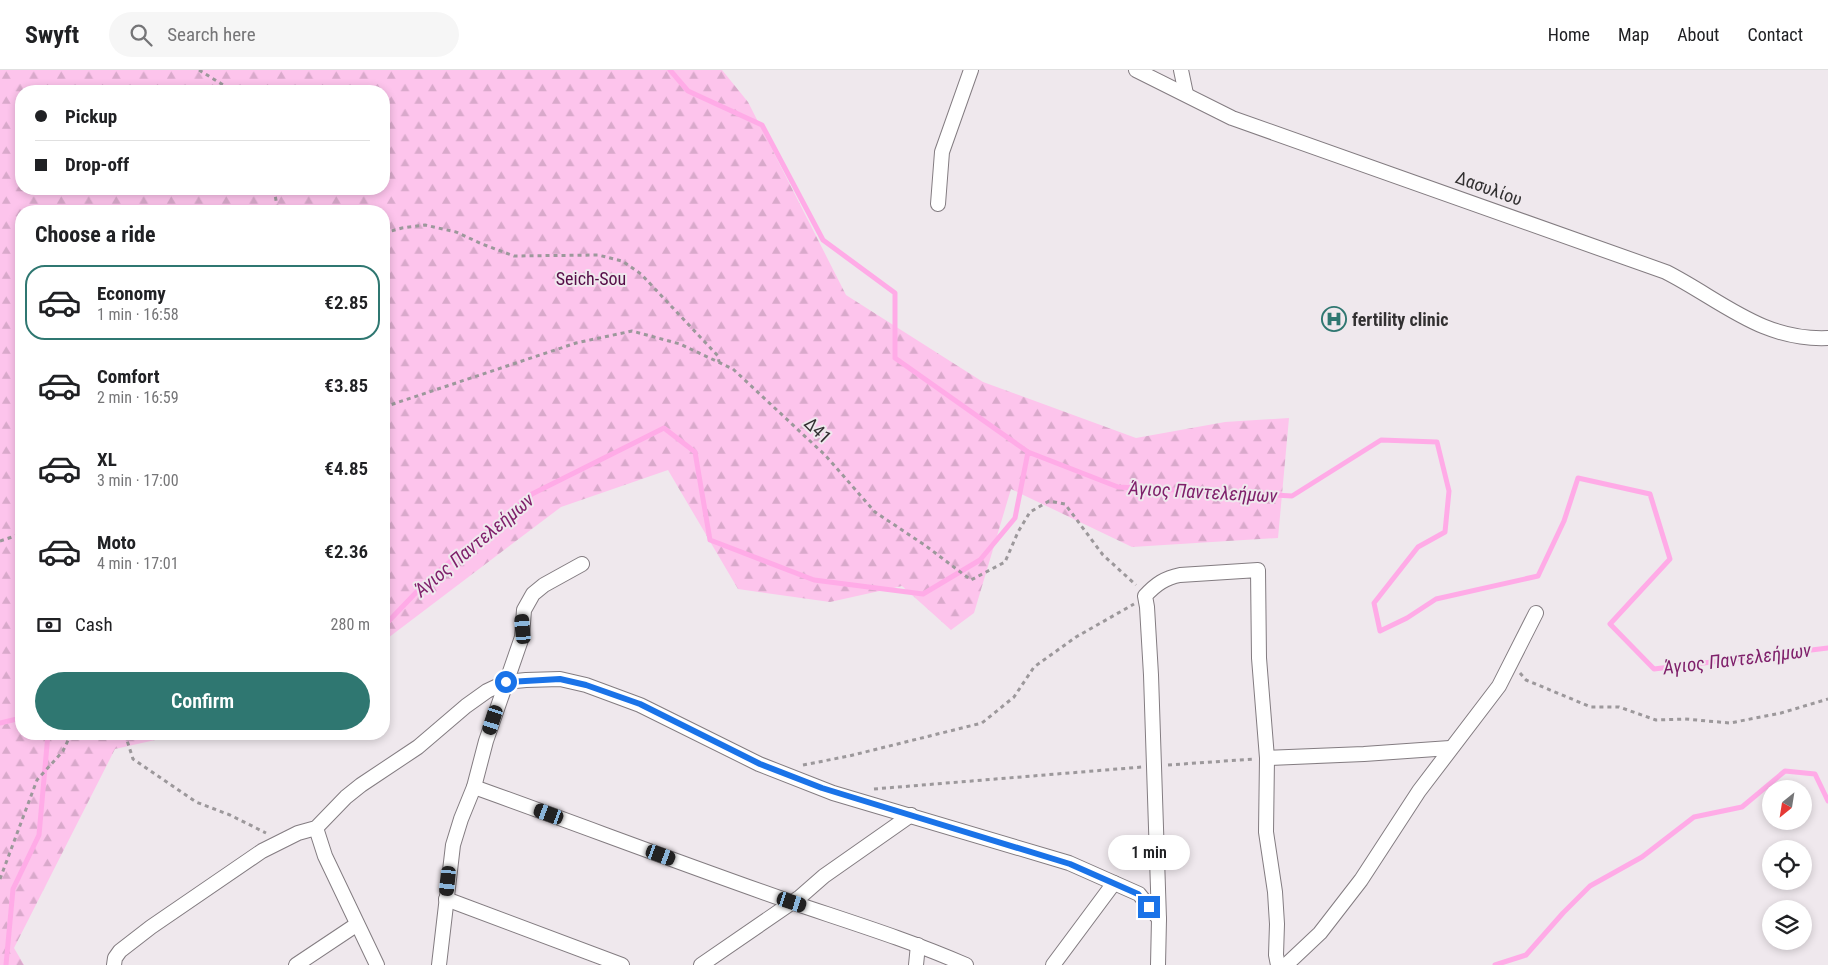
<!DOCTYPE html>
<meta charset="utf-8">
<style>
:root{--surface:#fff;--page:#f6f6f6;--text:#202124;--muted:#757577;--line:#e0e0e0;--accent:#2f7771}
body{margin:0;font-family:"Roboto Condensed",sans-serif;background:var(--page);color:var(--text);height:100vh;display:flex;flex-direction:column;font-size:19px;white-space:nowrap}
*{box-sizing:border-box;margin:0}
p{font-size:16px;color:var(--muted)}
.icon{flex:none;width:28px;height:28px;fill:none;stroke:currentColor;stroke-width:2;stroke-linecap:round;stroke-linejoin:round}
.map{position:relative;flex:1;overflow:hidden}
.details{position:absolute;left:15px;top:135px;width:375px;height:535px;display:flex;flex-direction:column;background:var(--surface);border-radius:20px;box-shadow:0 2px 8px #0003}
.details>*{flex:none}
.hud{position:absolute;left:15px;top:15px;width:375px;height:110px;border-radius:20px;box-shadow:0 2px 8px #0003;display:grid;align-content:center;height:110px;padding:0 20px;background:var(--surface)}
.needle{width:32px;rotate:210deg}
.fabs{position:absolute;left:1762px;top:710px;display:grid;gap:10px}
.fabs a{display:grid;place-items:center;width:50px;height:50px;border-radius:50%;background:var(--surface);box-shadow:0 2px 8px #0003;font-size:25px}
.end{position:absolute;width:22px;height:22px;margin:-11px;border:6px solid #1a73e8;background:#fff;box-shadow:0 0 0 2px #fff}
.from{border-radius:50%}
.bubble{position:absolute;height:35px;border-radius:18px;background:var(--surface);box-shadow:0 2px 8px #0003;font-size:16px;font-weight:600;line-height:35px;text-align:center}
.car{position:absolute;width:15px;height:30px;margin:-15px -8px;border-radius:6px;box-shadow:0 0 4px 1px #0007;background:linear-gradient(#222 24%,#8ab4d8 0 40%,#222 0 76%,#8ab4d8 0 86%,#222 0)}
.hud b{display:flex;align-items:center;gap:18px;height:48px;font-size:19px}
.hud b+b{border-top:1px solid var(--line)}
.hud i{width:12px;height:12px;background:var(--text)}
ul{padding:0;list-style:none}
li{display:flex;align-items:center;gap:15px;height:75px;margin:0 10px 8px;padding:0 10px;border:2px solid transparent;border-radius:20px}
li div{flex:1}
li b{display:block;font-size:19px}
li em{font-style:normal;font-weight:600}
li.selected{border-color:var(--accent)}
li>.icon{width:45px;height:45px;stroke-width:1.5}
h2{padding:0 20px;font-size:22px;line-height:60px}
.pay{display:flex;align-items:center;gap:12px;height:55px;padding:0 20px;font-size:19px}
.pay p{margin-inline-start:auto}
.cta{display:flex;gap:10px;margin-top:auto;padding:10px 20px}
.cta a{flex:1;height:58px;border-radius:30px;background:var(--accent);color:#fff;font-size:20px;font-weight:600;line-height:58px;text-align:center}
header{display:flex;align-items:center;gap:30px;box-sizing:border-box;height:70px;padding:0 25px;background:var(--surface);border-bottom:1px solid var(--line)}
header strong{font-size:24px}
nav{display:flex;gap:28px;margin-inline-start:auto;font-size:18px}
.search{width:350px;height:45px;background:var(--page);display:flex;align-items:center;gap:12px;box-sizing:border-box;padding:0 18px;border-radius:28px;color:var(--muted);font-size:19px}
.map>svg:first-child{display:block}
</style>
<header>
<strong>Swyft</strong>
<div class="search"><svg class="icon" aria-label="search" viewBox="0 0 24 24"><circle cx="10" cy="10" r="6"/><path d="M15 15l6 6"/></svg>Search here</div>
<nav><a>Home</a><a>Map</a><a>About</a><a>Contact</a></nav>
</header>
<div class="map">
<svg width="1828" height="895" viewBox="0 0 1828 895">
<defs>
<pattern id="forest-firs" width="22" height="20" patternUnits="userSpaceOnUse" patternTransform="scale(1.25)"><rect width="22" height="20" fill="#fdc4ec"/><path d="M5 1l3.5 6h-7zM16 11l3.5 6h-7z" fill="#d9a9cb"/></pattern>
</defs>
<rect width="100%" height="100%" fill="#efe8ed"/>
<!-- forest -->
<path fill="url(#forest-firs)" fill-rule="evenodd" d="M0 0H722L748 32 846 225 983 312 1136 368 1225 352 1289 348 1278 468 1132 477 1011 419 974 543 951 560 902 516 830 532 738 519 668 400 561 437 384 571V141H21V664H182L115 679 14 878 24 895H0ZM21 21H384V119H21Z"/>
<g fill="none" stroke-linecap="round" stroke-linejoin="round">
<!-- stream -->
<g stroke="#ffabe7" stroke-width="5">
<path d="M670 0 688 21 762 55 823 170 895 223V288L1028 382"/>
<path d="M384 556 428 510 532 424 664 358 695 382 710 470 814 510 923 524 980 490 1015 448 1028 382 1118 417 1292 426 1381 370 1437 372 1449 421 1445 462 1418 477 1374 533 1380 561 1407 548 1436 529 1538 506 1564 451 1578 408 1650 424 1670 489 1610 554 1654 599 1828 578"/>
<path d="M0 653 21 648"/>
<path d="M6 895 13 819 39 765 48 664"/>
<path d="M1495 895 1526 885 1563 843 1590 816 1642 787 1694 747 1742 737 1785 701 1815 704 1828 731"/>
</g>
<defs>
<g id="minor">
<path d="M1136 0 1232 48 1666 202C1721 230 1762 271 1828 268"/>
<path d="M1181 0 1186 24"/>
<path d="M938 134 942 82 971 0"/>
<path d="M1267 688 1364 684 1450 678"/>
<path d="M474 717C580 755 685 795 791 832 850 852 909 870 966 895"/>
<path d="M316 758 325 786 377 895"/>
<path d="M446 829 622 895"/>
<path d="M114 895 115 888 120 881 151 857 262 781 298 763 316 758 346 727 361 715 418 677 466 636 487 621 506 612 526 610 560 609 586 615 640 635 759 694 833 723 1069 793 1139 824 1159 849"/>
<path d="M296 895 356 855"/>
<path d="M439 895 453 775 461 749 474 717 486 671 522 567 524 540 533 524 544 515 582 494"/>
<path d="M701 895 800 827 824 806 911 745"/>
<path d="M916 895 918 875"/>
<path d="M1053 895 1114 813"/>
<path d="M1158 895 1159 849 1151 605 1147 537 1145 526C1156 514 1165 508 1180 505L1258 500 1259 588 1267 688 1266 762 1275 822 1277 854 1276 885 1278 895"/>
<path d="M1286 895 1320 863 1361 810 1419 721 1499 616 1536 543"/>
</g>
</defs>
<!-- minor casing -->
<use href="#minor" stroke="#837c81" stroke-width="16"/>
<!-- path -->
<g stroke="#9c989b" stroke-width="3" stroke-dasharray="4 4" stroke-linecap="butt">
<path d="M199 0 233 21"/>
<path d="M274 119 277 136 280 141"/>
<path d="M384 163 402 158 425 155 456 162 482 174 514 186 598 185 622 191 641 204 718 286 719 292"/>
<path d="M384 337 576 273 632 261 680 274 733 299 825 385 875 442 926 476 971 510 1005 492 1018 462 1030 442 1049 431 1065 434 1103 485 1136 515"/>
<path d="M0 471 21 464"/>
<path d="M1520 603 1526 610 1591 637H1619L1656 650 1685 649 1730 653 1781 643 1828 629"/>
<path d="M125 664 133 689 196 732 230 745 266 763"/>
<path d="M803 695 849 686 982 653 1014 627 1034 597 1076 567 1134 534"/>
<path d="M1168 695 1254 689"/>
<path d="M874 719 1142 697"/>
<path d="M0 809 37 710 63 681 71 664"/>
</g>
<!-- minor -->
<use href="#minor" stroke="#fff" stroke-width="14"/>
</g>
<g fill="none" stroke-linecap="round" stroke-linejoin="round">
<!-- route -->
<path stroke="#1a73e8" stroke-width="6" d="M506 612 560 609 586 615 640 634 760 694 822 718 1070 794 1138 824 1149 837"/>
</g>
<!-- icons -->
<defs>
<symbol id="hospital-ring" viewBox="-11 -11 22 22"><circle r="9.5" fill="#efe8ed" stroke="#2f7771" stroke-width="1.5"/><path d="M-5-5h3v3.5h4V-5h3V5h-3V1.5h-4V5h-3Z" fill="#2f7771"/></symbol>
</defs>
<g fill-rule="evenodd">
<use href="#hospital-ring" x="1320" y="235" width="28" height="28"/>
</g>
<g text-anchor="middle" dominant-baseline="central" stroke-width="4" stroke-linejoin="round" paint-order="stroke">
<!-- street labels -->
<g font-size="18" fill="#323031" stroke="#efe8ed">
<text transform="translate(1489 118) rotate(20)">Δασυλίου</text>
<text transform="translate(818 360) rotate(44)">Δ41</text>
</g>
<!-- park labels -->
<g font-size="18" fill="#550c47" stroke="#efe8ed">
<text x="591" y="208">Seich-Sou</text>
</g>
<!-- poi labels -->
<g font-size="18" font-weight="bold" fill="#323031" stroke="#efe8ed" text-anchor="start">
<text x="1352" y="249">fertility clinic</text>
</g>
<!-- water labels -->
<g font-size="19" font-style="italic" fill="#7f206b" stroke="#efe8ed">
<text transform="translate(1203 422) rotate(3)">Άγιος Παντελεήμων</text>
<text transform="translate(474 475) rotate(-40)">Άγιος Παντελεήμων</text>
<text transform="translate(1737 589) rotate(-7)">Άγιος Παντελεήμων</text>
</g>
</g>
</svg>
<div class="fabs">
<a><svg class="needle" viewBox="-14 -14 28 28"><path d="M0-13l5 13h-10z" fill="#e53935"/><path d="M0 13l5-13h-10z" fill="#757577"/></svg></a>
<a><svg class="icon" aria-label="locate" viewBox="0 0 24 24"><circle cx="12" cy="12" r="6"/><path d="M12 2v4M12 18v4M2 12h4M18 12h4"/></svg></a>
<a><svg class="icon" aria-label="layers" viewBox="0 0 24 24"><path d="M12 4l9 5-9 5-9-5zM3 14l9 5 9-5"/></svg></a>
</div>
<i class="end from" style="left:506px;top:612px"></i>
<i class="end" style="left:1149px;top:837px"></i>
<div class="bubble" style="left:1108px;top:765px;width:82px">1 min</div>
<i class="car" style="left:523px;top:559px;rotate:355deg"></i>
<i class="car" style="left:493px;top:650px;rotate:198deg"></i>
<i class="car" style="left:549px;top:744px;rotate:290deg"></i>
<i class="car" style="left:661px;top:785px;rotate:110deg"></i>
<i class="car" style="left:448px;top:811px;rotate:186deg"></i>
<i class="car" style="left:792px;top:832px;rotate:108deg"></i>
<div class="hud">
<b><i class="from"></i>Pickup</b>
<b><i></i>Drop-off</b>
</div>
<section class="details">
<h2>Choose a ride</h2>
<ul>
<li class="selected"><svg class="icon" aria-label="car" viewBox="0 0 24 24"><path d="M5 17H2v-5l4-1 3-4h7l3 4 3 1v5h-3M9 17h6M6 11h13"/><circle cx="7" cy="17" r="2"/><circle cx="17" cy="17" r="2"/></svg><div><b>Economy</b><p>1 min · 16:58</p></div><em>€2.85</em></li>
<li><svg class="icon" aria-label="car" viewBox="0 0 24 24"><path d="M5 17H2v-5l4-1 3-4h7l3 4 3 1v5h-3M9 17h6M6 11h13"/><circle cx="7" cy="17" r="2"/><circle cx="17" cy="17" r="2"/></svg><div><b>Comfort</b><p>2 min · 16:59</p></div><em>€3.85</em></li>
<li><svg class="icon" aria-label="car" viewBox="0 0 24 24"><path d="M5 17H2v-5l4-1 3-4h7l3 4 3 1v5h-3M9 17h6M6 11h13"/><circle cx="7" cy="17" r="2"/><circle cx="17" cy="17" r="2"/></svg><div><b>XL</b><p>3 min · 17:00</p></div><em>€4.85</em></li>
<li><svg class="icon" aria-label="car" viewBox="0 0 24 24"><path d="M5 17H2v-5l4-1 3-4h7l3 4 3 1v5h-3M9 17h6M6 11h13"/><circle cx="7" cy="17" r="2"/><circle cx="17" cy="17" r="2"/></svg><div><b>Moto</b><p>4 min · 17:01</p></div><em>€2.36</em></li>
</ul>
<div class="pay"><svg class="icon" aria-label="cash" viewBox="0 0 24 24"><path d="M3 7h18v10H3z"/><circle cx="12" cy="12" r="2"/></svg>Cash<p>280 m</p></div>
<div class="cta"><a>Confirm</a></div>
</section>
</div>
